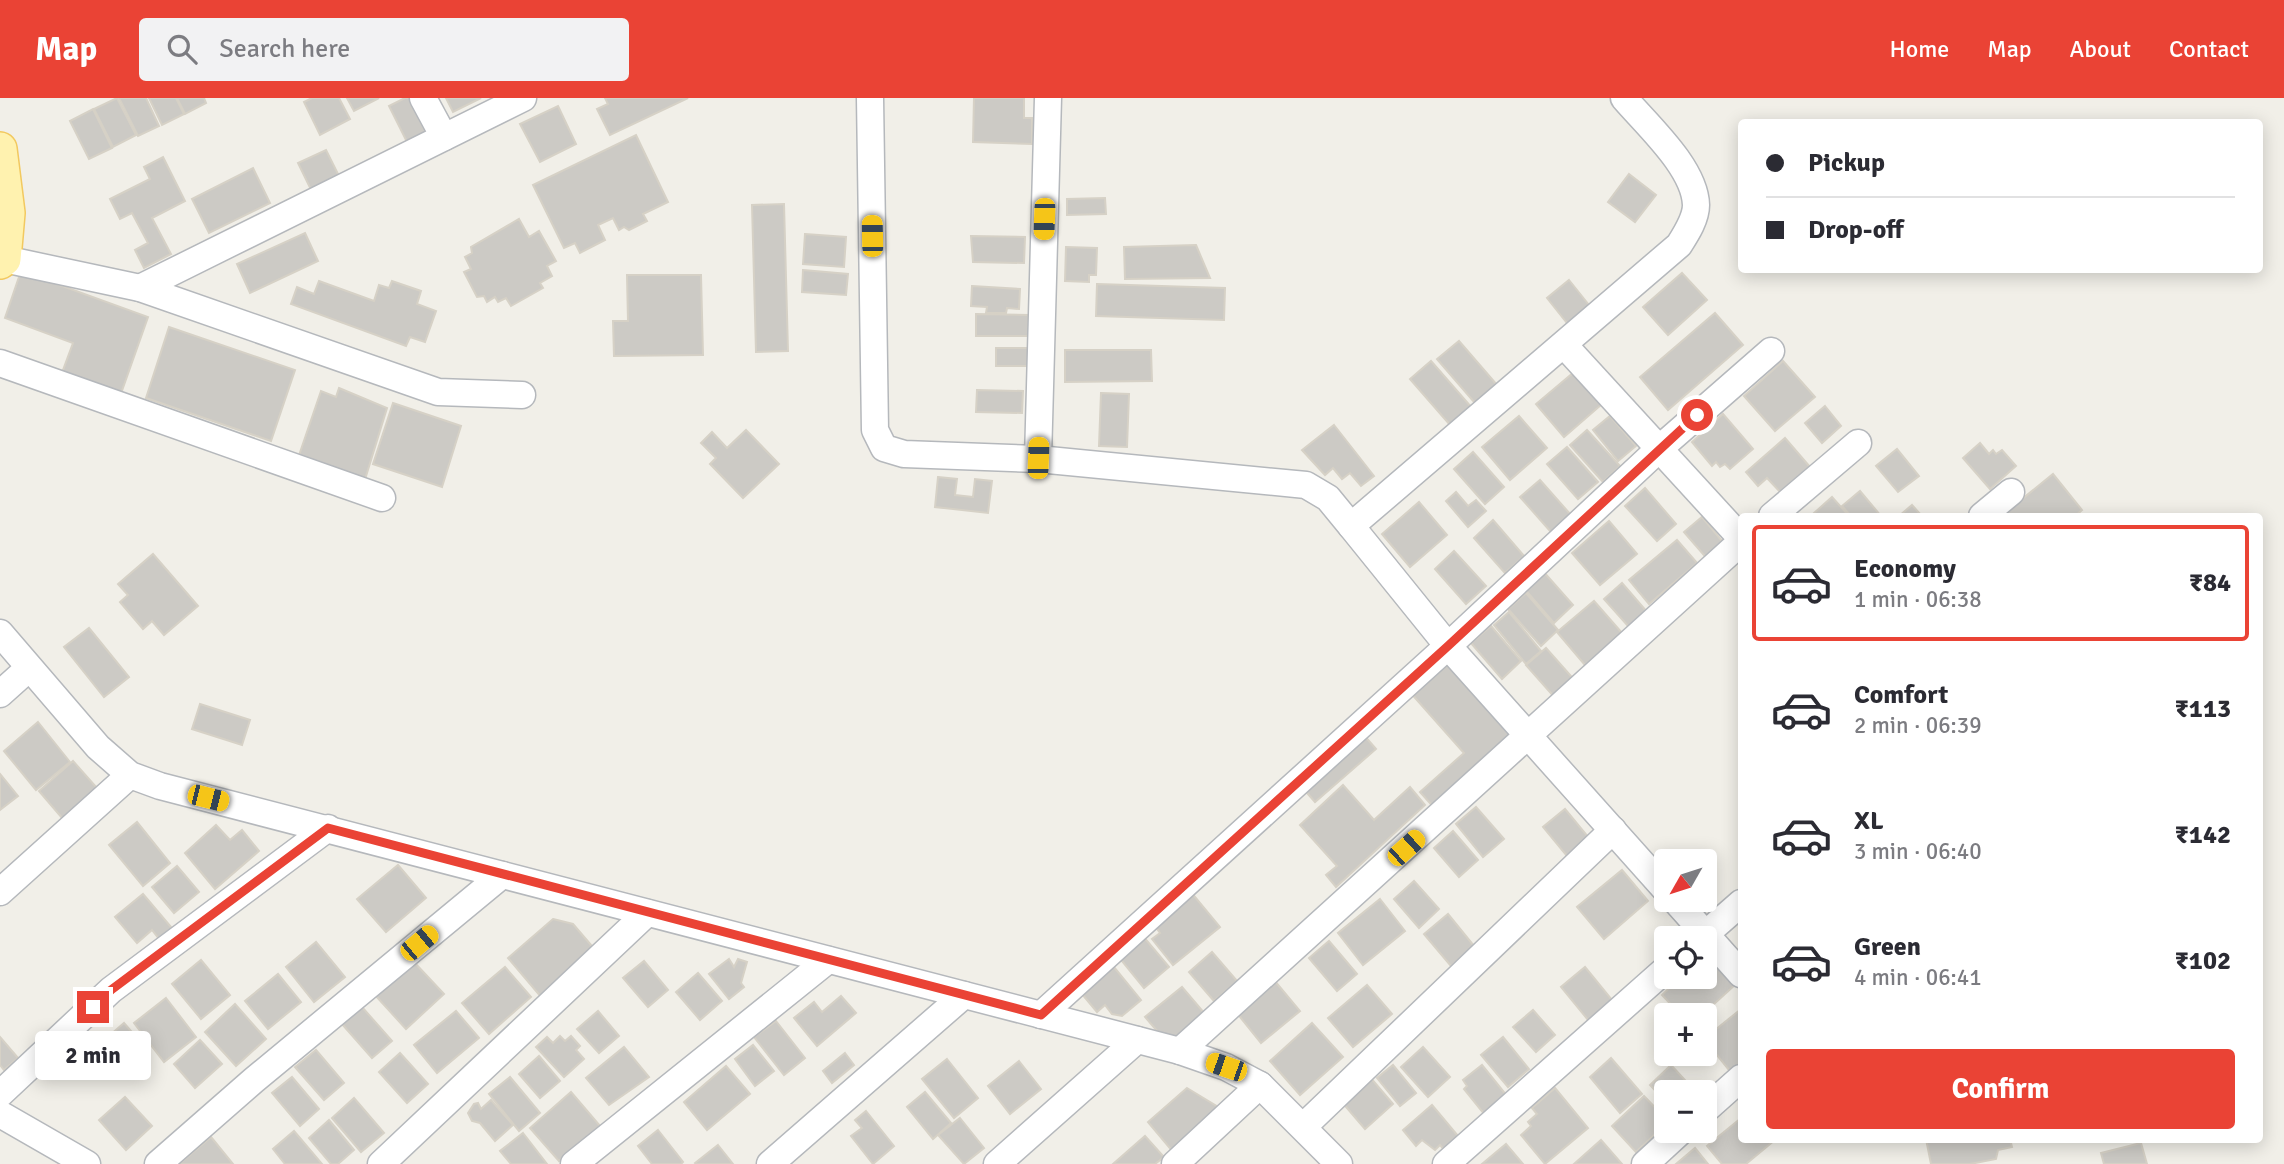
<!DOCTYPE html>
<meta charset="utf-8">
<style>
:root{--surface:#fff;--page:#f2f2f3;--text:#2b2b33;--muted:#7c7c81;--line:#e1e1e2;--accent:#ea4335}
body{margin:0;font-family:Signika,sans-serif;background:var(--page);color:var(--text);height:100vh;display:flex;flex-direction:column;font-size:26px;white-space:nowrap}
*{box-sizing:border-box;margin:0}
p{font-size:23px;color:var(--muted)}
.icon{flex:none;width:38px;height:38px;fill:none;stroke:currentColor;stroke-width:2;stroke-linecap:round;stroke-linejoin:round}
.map{position:relative;flex:1;overflow:hidden}
.side{position:absolute;left:1738px;top:415px;width:525px;height:630px;display:flex;flex-direction:column;background:var(--surface);border-radius:7px;box-shadow:0 4px 18px #0003}
.side>*{flex:none}
.banner{position:absolute;left:1738px;top:21px;width:525px;height:154px;border-radius:7px;box-shadow:0 4px 18px #0003;display:grid;align-content:center;height:154px;padding:0 28px;background:var(--surface)}
.needle{width:46px;rotate:231deg}
.fabs{position:absolute;left:1654px;top:751px;display:grid;gap:14px}
.fabs a{display:grid;place-items:center;width:63px;height:63px;border-radius:7px;background:var(--surface);box-shadow:0 4px 18px #0003;font-size:35px}
.end{position:absolute;width:32px;height:32px;margin:-16px;border:9px solid #ea4335;background:#fff;box-shadow:0 0 0 4px #fff}
.from{border-radius:50%}
.bubble{position:absolute;height:49px;border-radius:7px;background:var(--surface);box-shadow:0 4px 18px #0003;font-size:23px;font-weight:800;line-height:49px;text-align:center}
.car{position:absolute;width:21px;height:42px;margin:-21px -10px;border-radius:9px;box-shadow:0 0 5px 2px #0007;background:linear-gradient(#f5c518 24%,#345 0 40%,#f5c518 0 76%,#345 0 86%,#f5c518 0)}
.banner b{display:flex;align-items:center;gap:24px;height:66px;font-size:26px}
.banner b+b{border-top:2px solid var(--line)}
.banner i{width:18px;height:18px;background:var(--text)}
ul{padding:12px 0 0;list-style:none}
li{display:flex;align-items:center;gap:21px;height:116px;margin:0 14px 10px;padding:0 14px;border:4px solid transparent;border-radius:7px}
li div{flex:1}
li b{display:block;font-size:26px}
li em{font-style:normal;font-weight:800}
li.active{border-color:var(--accent)}
li>.icon{width:63px;height:63px;stroke-width:1.5}
.cta{display:flex;gap:14px;margin-top:auto;padding:14px 28px}
.cta a{flex:1;height:80px;border-radius:7px;background:var(--accent);color:#fff;font-size:28px;font-weight:800;line-height:80px;text-align:center}
header{display:flex;align-items:center;gap:42px;box-sizing:border-box;height:98px;padding:0 35px;background:var(--accent);color:#fff}
header strong{font-size:33px}
nav{display:flex;gap:38px;margin-inline-start:auto;font-size:24px}
.search{width:490px;height:63px;background:var(--page);display:flex;align-items:center;gap:18px;box-sizing:border-box;padding:0 24px;border-radius:7px;color:var(--muted);font-size:26px}
.map>svg:first-child{display:block}
</style>
<header>
<strong>Map</strong>
<div class="search"><svg class="icon" aria-label="search" viewBox="0 0 24 24"><circle cx="10" cy="10" r="6"/><path d="M15 15l6 6"/></svg>Search here</div>
<nav><a>Home</a><a>Map</a><a>About</a><a>Contact</a></nav>
</header>
<div class="map">
<svg width="2284" height="1066" viewBox="0 0 2284 1066">
<rect width="100%" height="100%" fill="#f1efe8"/>
<!-- building -->
<g fill="#cccac5" stroke="#d6d1c6" stroke-width="2">
<path d="M117 0 136 37 113 49 94 11Z"/>
<path d="M119 0H146L159 28 138 38Z"/>
<path d="M149 0H176L184 16 162 27Z"/>
<path d="M177 0H204L206 5 185 16Z"/>
<path d="M312 0H339L350 21 320 37 304 4Z"/>
<path d="M347 0H379L354 13Z"/>
<path d="M405 0H420L435 31 407 44 389 8Z"/>
<path d="M446 0H481L453 14Z"/>
<path d="M605 0H688L610 37 597 11 608 6Z"/>
<path d="M974 0H1024V20H1032V46L973 44Z"/>
<path d="M558 8 576 46 540 64 520 26Z"/>
<path d="M93 11 112 50 89 61 70 23Z"/>
<path d="M636 37 668 104 643 116 647 123 629 132 624 129 619 132 613 120 598 127 605 142 580 155 575 145 564 150 533 87Z"/>
<path d="M326 52 343 86 315 100 298 65Z"/>
<path d="M163 59 185 103 152 120 171 156 144 170 135 152 148 145 132 115 120 121 110 101 150 81 144 69Z"/>
<path d="M253 70 270 105 209 135 192 101Z"/>
<path d="M1629 76 1656 97 1635 124 1608 104Z"/>
<path d="M1105 100 1106 116 1067 117V101Z"/>
<path d="M784 106 788 253 756 254 752 107Z"/>
<path d="M519 121 529 139 539 133 556 163 547 168 552 178 540 185 543 190 511 208 506 200 498 204 495 199 487 204 484 198 477 199 464 174 471 171 465 159 472 155 471 149Z"/>
<path d="M305 135 318 163 250 195 237 166Z"/>
<path d="M805 136 846 139 844 169 803 166Z"/>
<path d="M971 138 1025 139 1024 165 973 164Z"/>
<path d="M1196 147 1210 180 1125 181 1124 149Z"/>
<path d="M1066 149 1097 150 1096 177H1089V184L1065 183Z"/>
<path d="M803 172 848 176 846 197 802 194Z"/>
<path d="M21 173 148 219 118 304 59 283 73 245 5 220Z"/>
<path d="M1682 175 1707 202 1668 237 1643 209Z"/>
<path d="M627 177H701L703 257 614 258 613 223H628Z"/>
<path d="M1569 182 1597 217 1575 235 1547 200Z"/>
<path d="M319 183 374 203 379 187 389 190 392 183 421 193 417 206 436 213 425 244 410 239 406 248 291 206 297 189 314 196Z"/>
<path d="M1097 186 1225 190 1224 222 1096 218Z"/>
<path d="M972 188 1020 191 1019 211 1007 210 1006 215H986L987 209 971 208Z"/>
<path d="M1715 215 1743 247 1668 312 1640 279Z"/>
<path d="M976 216 1028 217V238H976Z"/>
<path d="M169 229 295 272 271 343 146 300Z"/>
<path d="M1459 243 1497 287 1475 305 1437 261Z"/>
<rect x="996" y="250" width="38" height="18"/>
<path d="M1065 252H1151L1152 283 1065 284Z"/>
<path d="M1431 263 1472 310 1451 328 1410 281Z"/>
<path d="M1783 263 1815 299 1775 333 1744 298Z"/>
<path d="M1573 275 1601 307 1564 339 1536 306Z"/>
<path d="M339 290 387 310 363 388 296 366 321 293 336 299Z"/>
<path d="M977 292 1023 293 1022 315 976 314Z"/>
<path d="M1101 295 1129 296 1127 349 1099 348Z"/>
<path d="M393 305 461 328 442 389 373 366Z"/>
<path d="M1825 308 1841 328 1822 345 1805 325Z"/>
<path d="M1723 316 1753 351 1730 371 1725 366 1720 369 1716 364 1712 368 1692 344Z"/>
<path d="M1519 318 1547 350 1510 382 1482 349Z"/>
<path d="M1610 318 1636 348 1618 363 1593 332Z"/>
<path d="M1334 327 1374 378 1361 388 1350 375 1342 381 1333 370 1325 377 1302 352Z"/>
<path d="M746 332 779 366 743 400 710 366 716 360 701 345 712 334 727 350Z"/>
<path d="M1587 332 1620 368 1603 384 1570 347Z"/>
<path d="M1785 340 1810 369 1780 394 1767 380 1758 388 1746 374Z"/>
<path d="M1980 345 1989 356 1993 352 1996 356 2002 352 2016 368 1990 391 1963 360Z"/>
<path d="M1567 349 1598 384 1578 401 1547 366Z"/>
<path d="M1897 351 1919 378 1898 394 1876 368Z"/>
<path d="M1473 354 1504 389 1485 406 1454 371Z"/>
<path d="M2053 376 2082 412 2075 418H2001Z"/>
<path d="M938 379 957 381 955 397 973 399 975 381 992 383 988 415 935 409Z"/>
<path d="M1540 382 1571 417 1551 434 1520 399Z"/>
<path d="M1645 390 1676 426 1657 443 1625 408Z"/>
<path d="M1860 393 1881 418H1851L1842 408Z"/>
<path d="M1456 394 1468 408 1476 402 1486 413 1468 429 1446 403Z"/>
<path d="M1832 399 1849 418H1816L1813 416Z"/>
<path d="M1419 404 1447 437 1410 469 1382 436Z"/>
<path d="M1912 407 1922 418H1899Z"/>
<path d="M1702 419 1727 449 1710 464 1684 434Z"/>
<path d="M1493 422 1524 458 1505 475 1474 440Z"/>
<path d="M1609 423 1637 456 1600 487 1572 455Z"/>
<path d="M1677 442 1697 465 1649 506 1629 482Z"/>
<path d="M1454 453 1486 488 1466 506 1435 471Z"/>
<path d="M153 456 198 508 164 537 152 523 143 531 120 504 128 497 118 486Z"/>
<path d="M1542 472 1573 507 1554 525 1523 489Z"/>
<path d="M1622 485 1654 522 1637 538 1604 501Z"/>
<path d="M1526 495 1558 532 1541 548 1508 511Z"/>
<path d="M1594 503 1622 535 1585 567 1557 534Z"/>
<path d="M1509 514 1541 553 1526 566 1494 527Z"/>
<path d="M1491 528 1521 563 1502 581 1471 545Z"/>
<path d="M89 530 129 579 104 599 64 549Z"/>
<path d="M1546 550 1577 585 1557 602 1526 567Z"/>
<path d="M1444 562 1518 645 1439 715 1420 694 1464 655 1409 593Z"/>
<path d="M200 606 250 622 242 647 192 631Z"/>
<path d="M38 624 70 664 36 692 4 653Z"/>
<path d="M1362 635 1376 651 1315 704 1301 688Z"/>
<path d="M73 663 104 698 69 728 39 693Z"/>
<path d="M0 676 18 698 0 712Z"/>
<path d="M1343 687 1374 722 1410 689 1425 707 1336 789 1326 777 1337 768 1300 727Z"/>
<path d="M1476 709 1504 741 1483 759 1456 726Z"/>
<path d="M1565 711 1594 746 1572 764 1543 729Z"/>
<path d="M137 724 170 765 143 788 109 747Z"/>
<path d="M216 727 230 742 242 732 259 753 215 791 185 755Z"/>
<path d="M1453 733 1478 762 1459 779 1434 750Z"/>
<path d="M398 767 426 800 386 834 357 801Z"/>
<path d="M177 768 199 794 174 815 152 789Z"/>
<path d="M1622 772 1648 803 1604 841 1577 809Z"/>
<path d="M1414 783 1439 811 1419 830 1394 801Z"/>
<path d="M1190 793 1220 829 1173 867 1152 841 1160 835 1152 824Z"/>
<path d="M143 796 176 835 163 846 152 832 137 845 115 819Z"/>
<path d="M1380 801 1405 833 1363 867 1338 835Z"/>
<path d="M1448 816 1474 848 1451 868 1424 836Z"/>
<path d="M553 821 573 826 597 854 542 900 508 860Z"/>
<path d="M1142 837 1169 869 1144 890 1117 857Z"/>
<path d="M1329 843 1357 876 1337 893 1309 860Z"/>
<path d="M316 844 345 879 314 904 286 869Z"/>
<path d="M1212 854 1237 883 1214 903 1189 874Z"/>
<path d="M1707 855 1736 886 1702 917H1681L1662 897 1682 878H1704Z"/>
<path d="M729 861 734 869 738 861 747 864 741 885 744 889 729 901 709 876Z"/>
<path d="M201 862 230 897 201 921 172 886Z"/>
<path d="M413 863 444 896 406 931 375 897Z"/>
<path d="M644 863 668 892 648 909 623 880Z"/>
<path d="M1109 863 1141 902 1122 918 1112 916 1105 907 1097 914 1077 890Z"/>
<path d="M505 869 531 899 489 936 462 905Z"/>
<path d="M1585 869 1617 908 1593 928 1561 889Z"/>
<path d="M698 875 722 903 700 922 676 894Z"/>
<path d="M278 876 301 904 268 931 245 903Z"/>
<path d="M1274 882 1300 913 1261 945 1236 914Z"/>
<path d="M1367 887 1392 916 1353 949 1328 920Z"/>
<path d="M1182 889 1205 916 1179 940 1158 934 1145 919Z"/>
<path d="M841 898 856 915 817 948 794 920 814 904 822 914Z"/>
<path d="M166 900 196 939 164 964 134 925Z"/>
<path d="M235 906 266 941 236 968 205 934Z"/>
<path d="M362 909 392 943 372 960 342 926Z"/>
<path d="M1741 911V970L1733 977 1704 941Z"/>
<path d="M1533 912 1555 937 1536 954 1513 929Z"/>
<path d="M456 913 479 940 437 975 414 947Z"/>
<path d="M598 913 619 938 599 955 577 931Z"/>
<path d="M776 923 805 960 784 977 754 939Z"/>
<path d="M124 925 149 954 120 979 95 950Z"/>
<path d="M1312 925 1343 959 1300 997 1270 963Z"/>
<path d="M560 938 565 943 571 938 580 948 576 952 584 961 564 979 536 949 547 939 553 945Z"/>
<path d="M0 939 18 960 4 972 0 967Z"/>
<path d="M1503 939 1529 971 1508 989 1481 957Z"/>
<path d="M200 942 222 966 195 990 174 966Z"/>
<path d="M753 947 774 973 755 988 735 961Z"/>
<path d="M624 949 649 979 609 1007 586 980Z"/>
<path d="M1423 949 1450 979 1428 999 1401 969Z"/>
<path d="M316 952 344 985 324 1002 295 969Z"/>
<path d="M400 955 428 986 407 1005 379 974Z"/>
<path d="M845 955 854 967 832 985 823 973Z"/>
<path d="M539 958 560 983 540 1000 519 976Z"/>
<path d="M1611 960 1642 996 1620 1015 1590 979Z"/>
<path d="M947 961 978 1000 954 1020 922 981Z"/>
<path d="M1019 963 1041 991 1010 1016 988 988Z"/>
<path d="M1393 967 1416 995 1400 1008 1377 980Z"/>
<path d="M1482 967 1507 998 1485 1017 1464 991 1467 988 1463 982Z"/>
<path d="M1671 967 1696 994H1666V1004L1650 987Z"/>
<path d="M726 968 750 996 707 1032 684 1004Z"/>
<path d="M1369 978 1393 1006 1365 1031 1341 1003Z"/>
<path d="M292 979 319 1011 300 1028 272 995Z"/>
<path d="M510 979 540 1015 519 1033 489 996Z"/>
<path d="M1187 990 1223 1012 1174 1055 1148 1024Z"/>
<path d="M1555 990 1588 1030 1545 1066 1521 1037 1531 1028 1528 1024 1537 1016 1532 1010Z"/>
<path d="M571 994 600 1028 559 1063 530 1030Z"/>
<path d="M925 994 951 1025 933 1041 907 1009Z"/>
<path d="M1644 998 1666 1021V1026L1636 1054 1612 1028Z"/>
<path d="M125 999 152 1028 126 1052 99 1022Z"/>
<path d="M354 1000 384 1035 361 1054 332 1020Z"/>
<path d="M491 1002 513 1027 495 1043 480 1025 472 1023 468 1015 474 1006 478 1005 481 1011Z"/>
<path d="M1432 1007 1463 1044 1448 1057 1440 1047 1435 1052 1422 1042 1416 1048 1403 1032Z"/>
<path d="M866 1013 894 1048 873 1066 851 1038 862 1030 855 1022Z"/>
<path d="M960 1020 984 1050 964 1066 938 1037Z"/>
<path d="M1741 1020V1041L1775 1042 1746 1066H1722L1707 1048Z"/>
<path d="M329 1022 354 1052 338 1066H331L309 1040Z"/>
<path d="M658 1032 683 1064 681 1066H652L638 1048Z"/>
<path d="M294 1033 322 1066H285L273 1051Z"/>
<path d="M523 1035 547 1066H511L500 1053Z"/>
<path d="M1145 1038 1164 1059 1155 1066H1113Z"/>
<path d="M211 1039 233 1066H179Z"/>
<path d="M1926 1041H2010L2012 1049 1998 1052 1996 1061 1970 1066H1931Z"/>
<path d="M1601 1042 1622 1066H1574Z"/>
<path d="M2141 1045 2147 1066H2104L2101 1055Z"/>
<path d="M1506 1046 1523 1066H1482Z"/>
<path d="M718 1047 733 1066H696L695 1065Z"/>
<path d="M1695 1050 1708 1066H1676Z"/>
</g>
<g fill="none" stroke-linecap="round" stroke-linejoin="round">
<defs>
<g id="minor">
<path d="M423 0 444 39"/>
<path d="M870 0 875 332 884 350 904 356 1038 361 1306 387 1328 400 1351 428"/>
<path d="M1624 0C1648 28 1695 70 1696 107 1696 121 1686 136 1679 147L1351 428 1448 548 1660 350 1771 253"/>
<path d="M4 161 140 190 438 294 522 297"/>
<path d="M140 190 523 0"/>
<path d="M1565 248 1741 440"/>
<path d="M0 265 382 400"/>
<path d="M1038 361 1048 0"/>
<path d="M1772 418 1858 345"/>
<path d="M1982 418 2011 394"/>
<path d="M0 535 98 649 130 677 160 688 1180 953 1226 969 1260 987 1339 1066"/>
<path d="M0 596 29 570"/>
<path d="M0 794 130 677"/>
<path d="M1675 802 1741 876"/>
<path d="M1701 840 1741 805"/>
<path d="M1041 917 1448 548 1666 792"/>
<path d="M1180 953 1741 444"/>
<path d="M0 996 111 892 328 730"/>
<path d="M1704 1013 1741 980"/>
<path d="M0 1016 87 1066"/>
<path d="M1304 1028 1613 732"/>
<path d="M158 1066 254 982 502 777"/>
<path d="M381 1066 647 815"/>
<path d="M574 1066 828 862"/>
<path d="M770 1066 964 897"/>
<path d="M997 1066 1137 942"/>
<path d="M1175 1066 1260 987"/>
<path d="M1446 1066 1666 871"/>
<path d="M1645 1066 1682 1032"/>
</g>
<path id="major" d="M0 51 8 115 4 161 0 164"/>
</defs>
<!-- minor casing -->
<use href="#minor" stroke="#b5b8bc" stroke-width="29"/>
<!-- major casing -->
<use href="#major" stroke="#f2c960" stroke-width="36"/>
<!-- minor -->
<use href="#minor" stroke="#fff" stroke-width="26"/>
<!-- major -->
<use href="#major" stroke="#fff2af" stroke-width="33"/>
</g>
<g fill="none" stroke-linecap="round" stroke-linejoin="round">
<!-- route -->
<path stroke="#ea4335" stroke-width="9" d="M93 909 111 892 328 730 1041 917 1448 548 1697 317"/>
</g>
</svg>
<div class="fabs">
<a><svg class="needle" viewBox="-14 -14 28 28"><path d="M0-13l5 13h-10z" fill="#e53935"/><path d="M0 13l5-13h-10z" fill="#7c7c81"/></svg></a>
<a><svg class="icon" aria-label="locate" viewBox="0 0 24 24"><circle cx="12" cy="12" r="6"/><path d="M12 2v4M12 18v4M2 12h4M18 12h4"/></svg></a>
<a>+</a>
<a>−</a>
</div>
<i class="end from" style="left:1697px;top:317px"></i>
<i class="end" style="left:93px;top:909px"></i>
<div class="bubble" style="left:35px;top:933px;width:116px">2 min</div>
<i class="car" style="left:1044px;top:121px;rotate:182deg"></i>
<i class="car" style="left:872px;top:138px;rotate:359deg"></i>
<i class="car" style="left:1038px;top:360px;rotate:2deg"></i>
<i class="car" style="left:208px;top:700px;rotate:104deg"></i>
<i class="car" style="left:1406px;top:750px;rotate:48deg"></i>
<i class="car" style="left:419px;top:845px;rotate:50deg"></i>
<i class="car" style="left:1226px;top:969px;rotate:289deg"></i>
<div class="banner">
<b><i class="from"></i>Pickup</b>
<b><i></i>Drop-off</b>
</div>
<section class="side">
<ul>
<li class="active"><svg class="icon" aria-label="car" viewBox="0 0 24 24"><path d="M5 17H2v-5l4-1 3-4h7l3 4 3 1v5h-3M9 17h6M6 11h13"/><circle cx="7" cy="17" r="2"/><circle cx="17" cy="17" r="2"/></svg><div><b>Economy</b><p>1 min · 06:38</p></div><em>₹84</em></li>
<li><svg class="icon" aria-label="car" viewBox="0 0 24 24"><path d="M5 17H2v-5l4-1 3-4h7l3 4 3 1v5h-3M9 17h6M6 11h13"/><circle cx="7" cy="17" r="2"/><circle cx="17" cy="17" r="2"/></svg><div><b>Comfort</b><p>2 min · 06:39</p></div><em>₹113</em></li>
<li><svg class="icon" aria-label="car" viewBox="0 0 24 24"><path d="M5 17H2v-5l4-1 3-4h7l3 4 3 1v5h-3M9 17h6M6 11h13"/><circle cx="7" cy="17" r="2"/><circle cx="17" cy="17" r="2"/></svg><div><b>XL</b><p>3 min · 06:40</p></div><em>₹142</em></li>
<li><svg class="icon" aria-label="car" viewBox="0 0 24 24"><path d="M5 17H2v-5l4-1 3-4h7l3 4 3 1v5h-3M9 17h6M6 11h13"/><circle cx="7" cy="17" r="2"/><circle cx="17" cy="17" r="2"/></svg><div><b>Green</b><p>4 min · 06:41</p></div><em>₹102</em></li>
</ul>
<div class="cta"><a>Confirm</a></div>
</section>
</div>
